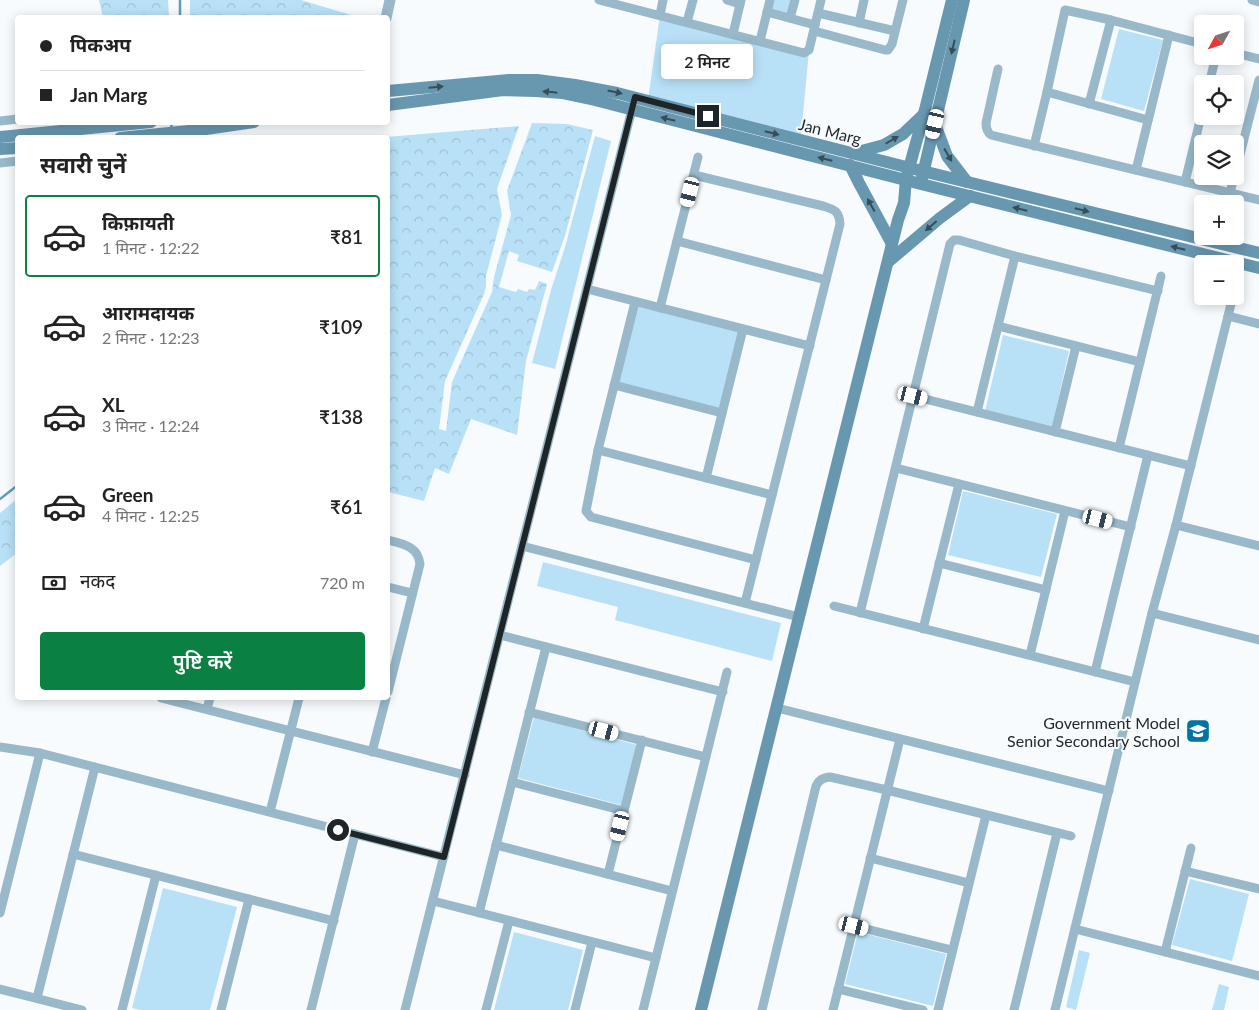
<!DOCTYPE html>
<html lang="hi">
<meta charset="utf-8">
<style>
:root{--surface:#fff;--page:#f2f2f2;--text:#222;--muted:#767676;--line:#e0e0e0;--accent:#0b8043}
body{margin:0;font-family:Lato,"Noto Sans Devanagari",sans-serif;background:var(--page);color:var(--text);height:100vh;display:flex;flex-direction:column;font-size:19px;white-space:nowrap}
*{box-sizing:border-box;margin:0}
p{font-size:16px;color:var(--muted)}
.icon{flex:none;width:28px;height:28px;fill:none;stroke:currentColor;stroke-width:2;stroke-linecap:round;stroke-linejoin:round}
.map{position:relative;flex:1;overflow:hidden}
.sheet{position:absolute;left:15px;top:135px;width:375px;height:565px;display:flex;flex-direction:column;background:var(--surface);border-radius:5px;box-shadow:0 2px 12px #0003}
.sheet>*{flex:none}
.banner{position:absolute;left:15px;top:15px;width:375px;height:110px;border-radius:5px;box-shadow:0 2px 12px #0003;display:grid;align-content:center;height:110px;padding:0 25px;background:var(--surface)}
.needle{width:32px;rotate:230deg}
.tools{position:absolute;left:1194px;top:15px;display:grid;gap:10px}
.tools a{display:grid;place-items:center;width:50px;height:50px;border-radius:5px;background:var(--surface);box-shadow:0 2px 12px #0003;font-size:25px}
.end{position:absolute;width:22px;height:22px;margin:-11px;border:6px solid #1d2528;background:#fff;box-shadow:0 0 0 2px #fff}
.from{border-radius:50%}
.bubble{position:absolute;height:35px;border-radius:5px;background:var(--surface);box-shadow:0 2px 12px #0003;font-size:16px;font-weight:600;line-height:35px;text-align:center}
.car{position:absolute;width:15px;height:30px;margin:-15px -8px;border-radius:6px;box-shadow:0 0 4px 1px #0007;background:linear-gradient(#fff 24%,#345 0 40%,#fff 0 76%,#345 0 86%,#fff 0)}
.banner b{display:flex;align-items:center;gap:18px;height:48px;font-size:19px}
.banner b+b{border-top:1px solid var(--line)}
.banner i{width:12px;height:12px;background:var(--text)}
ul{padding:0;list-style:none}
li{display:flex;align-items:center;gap:15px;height:82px;margin:0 10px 8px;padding:0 15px;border:2px solid transparent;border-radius:5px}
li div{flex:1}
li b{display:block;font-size:19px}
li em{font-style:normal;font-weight:600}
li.on{border-color:var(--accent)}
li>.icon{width:45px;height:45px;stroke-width:1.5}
h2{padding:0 25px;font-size:22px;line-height:60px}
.pay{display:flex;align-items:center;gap:12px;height:55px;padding:0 25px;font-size:19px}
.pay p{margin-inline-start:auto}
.action{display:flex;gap:10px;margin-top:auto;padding:10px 25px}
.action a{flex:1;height:58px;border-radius:5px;background:var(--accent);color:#fff;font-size:20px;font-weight:600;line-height:58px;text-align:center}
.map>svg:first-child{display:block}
</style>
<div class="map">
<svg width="1259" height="1010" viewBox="0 0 1259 1010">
<defs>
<pattern id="forest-crowns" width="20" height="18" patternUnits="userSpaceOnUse" patternTransform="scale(1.25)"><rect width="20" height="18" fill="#b8e1f7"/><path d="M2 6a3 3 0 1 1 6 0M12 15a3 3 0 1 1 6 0" fill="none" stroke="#9ec1d4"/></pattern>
</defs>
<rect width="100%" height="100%" fill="#f7fbfd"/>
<!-- forest -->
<g fill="url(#forest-crowns)">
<path d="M99 0H168L169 17H103Z"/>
<path d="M190 0H301L358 17H190Z"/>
<path d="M532 123 567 124 593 130 565 236 552 272 517 261 519 255 509 251 499 287 516 292 518 289 527 292 529 289 535 290 539 281 547 284 526 361 517 435 471 419 449 474 435 468 424 501 388 492V138L386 137 519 126 497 189 502 215 486 276V286L484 294 445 381 439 429 446 431 452 382 492 292 494 277 511 215 507 191Z"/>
<path d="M17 499V553L0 566V513Z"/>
</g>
<!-- park -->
<g fill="#b8e1f7">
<path d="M773 0H792L788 15 771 10Z"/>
<path d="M660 15 809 50 800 146 647 107Z"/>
<path d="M1119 29 1163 40 1144 111 1101 99Z"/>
<path d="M595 136 611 141 555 369 532 363 551 290 565 247Z"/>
<path d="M635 302 743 329 722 413 614 385Z"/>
<path d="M1003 335 1069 351 1052 427 985 411Z"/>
<path d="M963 491 1057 514 1041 577 948 555Z"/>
<path d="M543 562 781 623 772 661 615 620 618 607 537 586Z"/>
<path d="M534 717 637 745 621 805 518 778Z"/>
<path d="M1190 879 1249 894 1232 961 1172 945Z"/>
<path d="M163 888 237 907 210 1010H140L132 1008Z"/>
<path d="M514 932 583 950 568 1010H494Z"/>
<path d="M858 932 946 954 933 1006 845 984Z"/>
<path d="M1079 950 1090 953 1076 1010 1066 1007Z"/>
<path d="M1219 984 1229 987 1224 1010H1212Z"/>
</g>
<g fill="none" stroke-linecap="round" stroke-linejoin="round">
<!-- stream -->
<g stroke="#649cb9" stroke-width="2.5">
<path d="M180 0V18"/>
<path d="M171 129 172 122"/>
<path d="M0 499 18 485"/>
</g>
<!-- minor -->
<g stroke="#99b8c9" stroke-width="9">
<path d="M599 0 804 53 809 50 821 0"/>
<path d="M727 0 740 4"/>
<path d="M1252 0 1259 2"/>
<path d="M767 12 815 25"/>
<path d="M818 13 895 31"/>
<path d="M660 15 663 0"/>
<path d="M790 18 795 0"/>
<path d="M687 22 693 0"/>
<path d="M859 23 864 0"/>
<path d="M814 31 885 50H888L892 44 903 0"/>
<path d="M733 34 741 0"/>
<path d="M760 41 770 0"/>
<path d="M1235 53 1259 59"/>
<path d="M998 69 986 123C986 128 987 132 991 135L1259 200"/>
<path d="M1209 84 1216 56"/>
<path d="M1047 92 1148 120"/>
<path d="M1089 104 1111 20"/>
<path d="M0 121 18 119"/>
<path d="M1034 146 1047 92 1065 10 1111 20 1202 44"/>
<path d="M0 163 18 161"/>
<path d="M1136 170 1169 35"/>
<path d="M1235 174 1259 80"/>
<path d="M694 175 823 206C835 210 839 211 840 224L745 603"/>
<path d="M1185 182 1202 112"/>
<path d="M1230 193 1234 176"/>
<path d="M677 241 826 280"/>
<path d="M587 289 810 346"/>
<path d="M635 302 598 450 586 511 591 517 756 560"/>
<path d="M660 308 698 157"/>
<path d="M1228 316 1259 324"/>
<path d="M998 326 1140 362"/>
<path d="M614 385 722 413"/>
<path d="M913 396 1191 466"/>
<path d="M977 412 1015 256"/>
<path d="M1055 432 1076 346"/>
<path d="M1119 448 1161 276"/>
<path d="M598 450 772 495"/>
<path d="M896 468 1131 527"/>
<path d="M706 478 743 329"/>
<path d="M1176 525 1259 546"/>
<path d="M388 540C403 544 418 546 420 564L388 692"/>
<path d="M522 546 799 617"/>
<path d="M939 563 1046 590"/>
<path d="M388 587 412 593"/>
<path d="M834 606 1135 682"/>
<path d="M860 613 950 244 954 240H959L1015 256 1158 291"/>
<path d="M1152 613 1259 640"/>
<path d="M923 629 959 484"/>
<path d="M500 635 723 692"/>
<path d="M1030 655 1065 511"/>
<path d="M1095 672 1148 455"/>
<path d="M161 698 465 775"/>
<path d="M777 708 1109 791"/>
<path d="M207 709 210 698"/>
<path d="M529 712 706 757"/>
<path d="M0 747 40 753 444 857"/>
<path d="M372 752 386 698"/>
<path d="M512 782 624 811"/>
<path d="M270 812 299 698"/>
<path d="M496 845 672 891"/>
<path d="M73 854 334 921"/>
<path d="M870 858 969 883"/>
<path d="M1185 871 1259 889"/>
<path d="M608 874 642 740"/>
<path d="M433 901 656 958"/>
<path d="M0 913 40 753"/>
<path d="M479 913 546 647"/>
<path d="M854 926 952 950"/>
<path d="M1075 929 1259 976"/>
<path d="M1165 952 1191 848"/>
<path d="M0 989 82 1010"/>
<path d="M838 989 923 1010"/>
<path d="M37 998 95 767"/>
<path d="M122 1010 156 875"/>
<path d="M221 1010 249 899"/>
<path d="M311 1010 355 834"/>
<path d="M405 1010 633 105"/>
<path d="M486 1010 509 921"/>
<path d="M575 1010 592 942"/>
<path d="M643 1010 727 672"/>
<path d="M762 1010 816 786C819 780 822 778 830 777L887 790 1071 836"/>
<path d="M833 1010 900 739"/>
<path d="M938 1010 986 815"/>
<path d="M1014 1010 1057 833"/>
<path d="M1055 1010 1152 613 1176 525 1233 296"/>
</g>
<!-- tertiary -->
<path stroke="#99b8c9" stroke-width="11" d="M386 18 390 0"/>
<!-- secondary -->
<g stroke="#6897b0" stroke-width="12">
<path d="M388 91 509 80H537L575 85 617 93 910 168 1259 253"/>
<path d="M388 105 503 90 536 91 562 93 595 100 921 184 1259 268"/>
<path d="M935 124 947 156 967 182"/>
<path d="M0 137 151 122"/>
<path d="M120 138 199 130 254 122"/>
<path d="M0 149 18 148"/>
<path d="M854 153 884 145 903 134 924 114"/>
<path d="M850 165 859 183 892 244"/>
<path d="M922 178 964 0"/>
<path d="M888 262 940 218 970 196"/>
<path d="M701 1010 898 220 904 203 906 179 924 114 952 0"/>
</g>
</g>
<!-- one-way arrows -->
<defs><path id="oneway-solid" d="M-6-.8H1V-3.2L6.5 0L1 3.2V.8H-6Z" transform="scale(1.25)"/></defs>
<g fill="#374d58">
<use href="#oneway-solid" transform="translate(953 47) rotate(103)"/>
<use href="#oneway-solid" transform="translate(436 87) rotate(-5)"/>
<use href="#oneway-solid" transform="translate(550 92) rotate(-174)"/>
<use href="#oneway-solid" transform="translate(615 92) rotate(12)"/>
<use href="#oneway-solid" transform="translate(668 119) rotate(-166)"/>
<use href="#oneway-solid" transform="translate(772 133) rotate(14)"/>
<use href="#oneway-solid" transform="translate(892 140) rotate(-30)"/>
<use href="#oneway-solid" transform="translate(948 155) rotate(59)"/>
<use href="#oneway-solid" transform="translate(825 159) rotate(-166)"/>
<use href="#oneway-solid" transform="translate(871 205) rotate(-119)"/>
<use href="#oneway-solid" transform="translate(1020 209) rotate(-166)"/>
<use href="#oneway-solid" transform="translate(1082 210) rotate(14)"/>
<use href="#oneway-solid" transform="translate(931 226) rotate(139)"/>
<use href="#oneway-solid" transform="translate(1178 248) rotate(-166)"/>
</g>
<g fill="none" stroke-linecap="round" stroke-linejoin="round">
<!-- route -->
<path stroke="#1d2528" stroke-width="6" d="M338 830 444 857 635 97 708 116"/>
</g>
<!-- icons -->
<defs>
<symbol id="school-square" viewBox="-11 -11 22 22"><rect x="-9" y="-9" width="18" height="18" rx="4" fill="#00759f" stroke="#f7fbfd"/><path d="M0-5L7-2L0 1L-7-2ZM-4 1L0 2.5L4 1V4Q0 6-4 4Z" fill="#fff"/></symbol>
</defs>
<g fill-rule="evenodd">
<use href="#school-square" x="1184" y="717" width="28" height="28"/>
</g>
<g text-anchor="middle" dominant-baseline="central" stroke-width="4" stroke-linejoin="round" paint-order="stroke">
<!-- street labels -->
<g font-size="16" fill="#1d2528" stroke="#f7fbfd">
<text transform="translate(830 131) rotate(14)">Jan Marg</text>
</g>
<!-- poi labels -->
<g font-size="16" fill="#1d2528" stroke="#f7fbfd" text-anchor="end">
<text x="1180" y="722">Government Model<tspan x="1180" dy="18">Senior Secondary School</tspan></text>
</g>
</g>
</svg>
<div class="tools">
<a><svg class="needle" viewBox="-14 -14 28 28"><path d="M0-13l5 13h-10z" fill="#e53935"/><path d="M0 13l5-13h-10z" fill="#767676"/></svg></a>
<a><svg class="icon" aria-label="locate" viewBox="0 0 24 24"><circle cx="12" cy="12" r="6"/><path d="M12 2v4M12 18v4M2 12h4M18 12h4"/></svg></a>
<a><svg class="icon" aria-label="layers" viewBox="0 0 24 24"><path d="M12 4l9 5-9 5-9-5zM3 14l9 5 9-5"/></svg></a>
<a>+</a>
<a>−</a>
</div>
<i class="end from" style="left:338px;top:830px"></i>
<i class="end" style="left:708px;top:116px"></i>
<div class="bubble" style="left:661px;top:44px;width:92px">2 मिनट</div>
<i class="car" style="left:935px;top:124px;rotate:193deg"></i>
<i class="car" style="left:690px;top:192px;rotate:194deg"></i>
<i class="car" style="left:913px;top:396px;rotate:104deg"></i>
<i class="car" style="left:1098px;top:519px;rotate:104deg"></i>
<i class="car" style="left:604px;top:731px;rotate:105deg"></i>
<i class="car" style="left:620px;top:826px;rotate:194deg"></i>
<i class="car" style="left:854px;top:926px;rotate:104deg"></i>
<div class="banner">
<b><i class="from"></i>पिकअप</b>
<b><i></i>Jan Marg</b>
</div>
<section class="sheet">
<h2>सवारी चुनें</h2>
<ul>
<li class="on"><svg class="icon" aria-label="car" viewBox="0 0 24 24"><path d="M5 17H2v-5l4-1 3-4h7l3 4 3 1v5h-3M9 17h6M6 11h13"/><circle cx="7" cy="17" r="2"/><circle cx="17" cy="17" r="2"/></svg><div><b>किफ़ायती</b><p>1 मिनट · 12:22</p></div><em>₹81</em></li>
<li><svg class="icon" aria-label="car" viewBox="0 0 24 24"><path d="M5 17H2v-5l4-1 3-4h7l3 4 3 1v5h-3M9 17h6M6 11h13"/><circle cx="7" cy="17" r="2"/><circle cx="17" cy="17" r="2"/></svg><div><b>आरामदायक</b><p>2 मिनट · 12:23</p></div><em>₹109</em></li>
<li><svg class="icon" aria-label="car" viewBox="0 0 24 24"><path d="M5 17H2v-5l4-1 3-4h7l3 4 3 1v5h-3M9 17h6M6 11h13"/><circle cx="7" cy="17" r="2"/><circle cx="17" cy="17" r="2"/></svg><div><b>XL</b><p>3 मिनट · 12:24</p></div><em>₹138</em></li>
<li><svg class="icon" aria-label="car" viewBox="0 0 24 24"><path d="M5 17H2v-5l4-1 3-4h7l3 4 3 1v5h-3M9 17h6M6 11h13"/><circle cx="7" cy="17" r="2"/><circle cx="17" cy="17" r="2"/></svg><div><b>Green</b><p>4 मिनट · 12:25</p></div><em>₹61</em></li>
</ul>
<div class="pay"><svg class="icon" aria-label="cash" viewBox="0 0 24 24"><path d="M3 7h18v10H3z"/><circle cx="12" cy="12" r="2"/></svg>नकद<p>720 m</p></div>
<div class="action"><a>पुष्टि करें</a></div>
</section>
</div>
